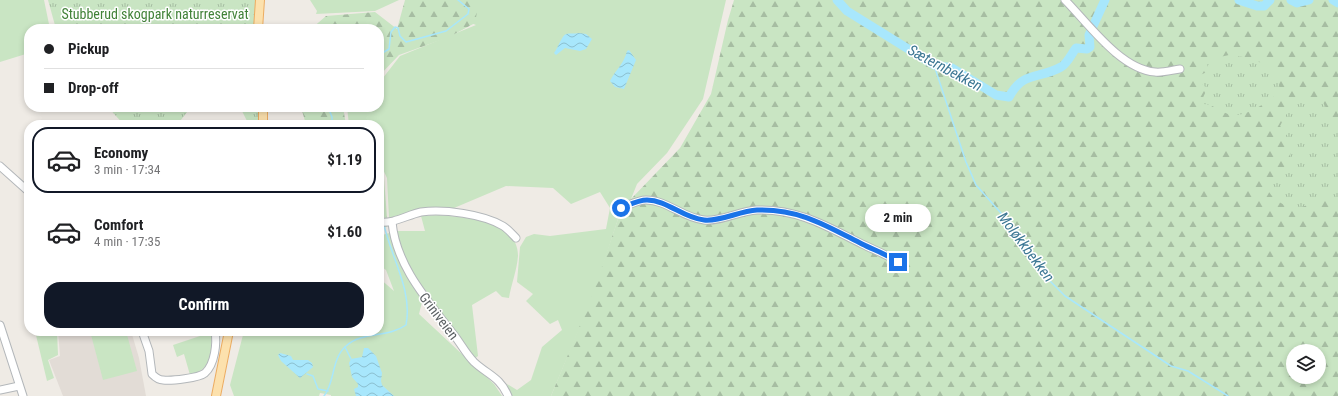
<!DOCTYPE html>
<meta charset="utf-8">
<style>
:root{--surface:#fff;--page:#f6f6f6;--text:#202124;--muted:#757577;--line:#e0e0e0;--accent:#111827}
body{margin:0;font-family:"Roboto Condensed",sans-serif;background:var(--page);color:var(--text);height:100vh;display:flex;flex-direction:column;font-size:15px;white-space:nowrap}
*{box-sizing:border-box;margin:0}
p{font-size:13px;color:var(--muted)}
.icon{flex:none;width:22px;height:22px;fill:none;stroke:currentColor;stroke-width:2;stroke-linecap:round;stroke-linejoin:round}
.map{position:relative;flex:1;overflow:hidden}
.sheet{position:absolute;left:24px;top:120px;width:360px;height:216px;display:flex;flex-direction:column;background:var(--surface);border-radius:16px;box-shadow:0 2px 6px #0003}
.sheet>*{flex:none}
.hud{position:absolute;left:24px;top:24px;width:360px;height:88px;border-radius:16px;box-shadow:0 2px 6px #0003;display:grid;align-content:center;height:88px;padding:0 20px;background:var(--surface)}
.controls{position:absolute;left:1286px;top:344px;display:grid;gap:8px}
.controls a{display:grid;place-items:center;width:40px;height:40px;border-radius:50%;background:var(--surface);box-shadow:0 2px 6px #0003;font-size:20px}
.end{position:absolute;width:18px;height:18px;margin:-9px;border:5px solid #1a73e8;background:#fff;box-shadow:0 0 0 2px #fff}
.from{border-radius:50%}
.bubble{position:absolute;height:28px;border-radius:14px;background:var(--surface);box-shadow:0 2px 6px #0003;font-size:13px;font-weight:700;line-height:28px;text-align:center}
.hud b{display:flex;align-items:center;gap:14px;height:38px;font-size:15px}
.hud b+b{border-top:1px solid var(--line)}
.hud i{width:10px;height:10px;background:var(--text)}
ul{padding:7px 0 0;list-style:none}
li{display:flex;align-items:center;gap:12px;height:66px;margin:0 8px 6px;padding:0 12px;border:2px solid transparent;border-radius:16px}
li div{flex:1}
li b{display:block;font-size:15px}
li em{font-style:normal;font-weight:700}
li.current{border-color:var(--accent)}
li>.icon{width:36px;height:36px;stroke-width:1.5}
.primary-button{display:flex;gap:8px;margin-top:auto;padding:8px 20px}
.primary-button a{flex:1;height:46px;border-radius:16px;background:var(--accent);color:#fff;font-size:16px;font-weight:700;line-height:46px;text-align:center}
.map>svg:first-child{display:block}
</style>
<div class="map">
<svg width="1338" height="396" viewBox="0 0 1338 396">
<defs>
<pattern id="forest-firs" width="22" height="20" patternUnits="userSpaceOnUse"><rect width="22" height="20" fill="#c9e5c3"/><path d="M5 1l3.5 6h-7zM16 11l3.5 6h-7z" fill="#a6bda2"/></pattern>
<pattern id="park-tufts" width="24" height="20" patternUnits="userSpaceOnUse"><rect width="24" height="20" fill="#c9e5c3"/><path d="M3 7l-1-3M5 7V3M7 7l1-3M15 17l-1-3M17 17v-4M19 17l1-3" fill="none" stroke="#a6bda2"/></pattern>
<pattern id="water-waves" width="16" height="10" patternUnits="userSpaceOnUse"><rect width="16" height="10" fill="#a8e7fc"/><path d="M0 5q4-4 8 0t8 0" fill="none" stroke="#8cbfd0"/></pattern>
</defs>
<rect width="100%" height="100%" fill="#efebe5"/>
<!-- education -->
<path fill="#e2dcd6" d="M58 331H131L139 358 146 396H63L49 360 60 356Z"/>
<!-- green -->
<g fill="#c9e5c3">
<path d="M0 0H44L50 29H29V53L0 62Z"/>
<path d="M310 0H399L375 11 316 14 317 11Z"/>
<path d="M412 0H726L703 99 667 153 637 184 631 199 618 219 593 296 551 396H511L507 384 517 390 531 380 542 347 562 330 558 320 550 324 526 301 533 294 517 282 520 247 526 237 534 234 550 236 606 229 610 208 600 192 571 204 553 188 506 186 454 208 405 216 379 231V217L389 218 387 178 379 161V125H349L347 107H379V83L400 56 476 25Z"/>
<path d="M439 215C465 218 518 219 518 256 517 270 511 285 509 298L502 297 496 291 472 305 478 356 475 358 444 317 425 290 419 314 494 384 502 396H331V395L320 393 319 396H234L230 385 244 331H379V278L394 291 386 270 379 265V236L396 231H425L421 216Z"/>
<path d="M35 331H57L58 355 48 360 54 378 47 381Z"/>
<path d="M90 331H126L137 371 103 380Z"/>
<path d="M212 332C211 353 213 369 190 375L184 354 177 357 173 345Z"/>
</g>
<!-- forest -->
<g fill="url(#forest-firs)" fill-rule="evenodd">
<path d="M405 0H467L477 12 475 23 449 37 399 55 380 75 379 84V29H311L326 16 375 12 397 29Z"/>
<path d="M734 0H1338V396H551L592 296 618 219 631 199 680 148 711 94 728 20ZM1293 351H1319V377H1293Z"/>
<path d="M301 107H343L346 125H310L305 121Z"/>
<path d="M379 168 384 178 387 218 379 216Z"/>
</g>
<!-- park -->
<g fill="url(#park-tufts)">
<path d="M48 0H259L256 29H56Z"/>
<path d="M1229 55C1252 57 1279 64 1280 91 1269 101 1244 120 1228 114 1217 110 1213 103 1200 104L1207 89 1197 78 1198 76 1209 71 1206 60Z"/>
<path d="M1306 96 1317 98 1322 101 1338 127V200H1322L1293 210 1274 199 1267 189 1289 161 1291 151 1284 138 1288 133 1280 126 1290 107Z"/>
<path d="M108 107H191L177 125H124Z"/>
<path d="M240 107H261L260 125H249Z"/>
</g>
<!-- water -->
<g fill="url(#water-waves)">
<path d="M579 33 586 34 592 39 586 49 580 51 565 48 556 55 554 53C558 48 562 35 566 34 570 33 574 34 579 33Z"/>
<path d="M629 50 636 60 624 89 615 87 610 81C616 69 624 64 627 51Z"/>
<path d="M364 348H368L376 356 382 373 381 381 382 385 394 396H356L354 389 358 387V384L352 377 349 363 351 359 362 357Z"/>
<path d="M280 353 291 356 293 360H308L312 363 313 367 300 378 281 361 278 355Z"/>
</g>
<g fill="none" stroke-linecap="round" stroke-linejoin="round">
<!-- stream -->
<g stroke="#a8e7fc" stroke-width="1.5">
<path d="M379 55 389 49 391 32 395 27 398 28 400 36 406 42 446 31 468 14 469 9 458 0"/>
<path d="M934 65 966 162 976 185 1016 230 1044 275 1065 296 1171 366 1188 371 1228 396"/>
<path d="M328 107 332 117V125"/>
<path d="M379 211 384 219"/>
<path d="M345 347 351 359"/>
<path d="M307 374 313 376 318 389 328 391"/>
<path d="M324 396C335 383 331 359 346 346 362 331 388 338 406 325 413 291 391 257 384 225"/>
</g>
<!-- river -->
<g stroke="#a8e7fc" stroke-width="9">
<path d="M837 0 847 11 934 65 952 68 996 95 1009 97C1024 70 1038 80 1061 67 1067 64 1072 53 1076 48L1087 49 1090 47 1089 35 1105 0"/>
<path d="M1239 0 1257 6H1264L1270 0"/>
<path d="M1291 0 1297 3 1309 0"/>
<path d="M1333 0 1338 3"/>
</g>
<defs>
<g id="minor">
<path d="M1065 0C1088 23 1120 69 1155 72 1163 73 1172 70 1180 69"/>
<path d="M0 166 29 192"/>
<path d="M621 208C629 205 638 200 646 200 667 200 683 218 704 220 720 222 739 211 757 210 799 209 826 226 862 244 874 250 886 254 898 262"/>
<path d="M379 222C394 224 407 215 421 212 444 209 483 214 503 226 508 229 512 234 516 238"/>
<path d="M392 222C396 266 428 301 454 335 461 344 466 354 474 362 488 375 500 377 508 396"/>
<path d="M0 325 23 396"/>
<path d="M142 331 149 351 152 374C155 377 158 380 163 380 171 381 199 378 205 373 215 364 217 343 215 331"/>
<path d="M0 390 19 386"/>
</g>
<g id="major">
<path d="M258 29 260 0"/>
<path d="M263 107V125"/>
<path d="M216 396 229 331"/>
</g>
</defs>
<!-- minor casing -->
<use href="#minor" stroke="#b3b7ba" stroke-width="9"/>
<!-- major casing -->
<use href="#major" stroke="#ecac61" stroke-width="10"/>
<!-- minor -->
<use href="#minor" stroke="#fff" stroke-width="7"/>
<!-- major -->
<use href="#major" stroke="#fce1ad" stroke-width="8"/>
</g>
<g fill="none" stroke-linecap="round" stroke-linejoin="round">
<!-- route -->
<path stroke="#1a73e8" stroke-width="5" d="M621 208C629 205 638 200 647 200 667 200 683 218 704 220 720 222 739 211 757 210 800 209 825 225 862 244 874 250 886 254 898 262"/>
</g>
<g text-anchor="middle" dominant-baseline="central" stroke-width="3" stroke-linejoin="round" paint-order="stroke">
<!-- park labels -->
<g font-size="14" fill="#418238" stroke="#fff">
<text x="155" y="14">Stubberud skogpark naturreservat</text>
</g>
<!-- street labels -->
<g font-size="14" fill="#5d6265" stroke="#fff">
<text transform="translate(439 316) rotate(53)">Griniveien</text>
</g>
<!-- water labels -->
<g font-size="15" font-style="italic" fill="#3c7794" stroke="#fff">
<text transform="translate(945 68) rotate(28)">Sæternbekken</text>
<text transform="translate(1026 247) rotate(53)">Moløkkbekken</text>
</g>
</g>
</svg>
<div class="controls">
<a><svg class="icon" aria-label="layers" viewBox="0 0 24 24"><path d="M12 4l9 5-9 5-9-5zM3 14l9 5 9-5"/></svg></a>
</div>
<i class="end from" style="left:621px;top:208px"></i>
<i class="end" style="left:898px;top:262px"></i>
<div class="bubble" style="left:865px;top:204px;width:66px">2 min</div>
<div class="hud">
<b><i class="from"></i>Pickup</b>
<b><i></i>Drop-off</b>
</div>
<section class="sheet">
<ul>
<li class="current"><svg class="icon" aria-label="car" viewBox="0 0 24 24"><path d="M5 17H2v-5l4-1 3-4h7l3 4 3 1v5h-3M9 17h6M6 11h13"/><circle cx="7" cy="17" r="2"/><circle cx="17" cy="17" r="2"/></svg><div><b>Economy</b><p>3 min · 17:34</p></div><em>$1.19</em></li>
<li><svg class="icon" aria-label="car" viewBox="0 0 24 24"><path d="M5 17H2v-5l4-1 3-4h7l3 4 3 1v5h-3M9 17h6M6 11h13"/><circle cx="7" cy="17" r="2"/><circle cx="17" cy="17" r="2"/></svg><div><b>Comfort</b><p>4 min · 17:35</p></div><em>$1.60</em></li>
</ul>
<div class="primary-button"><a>Confirm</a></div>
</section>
</div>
